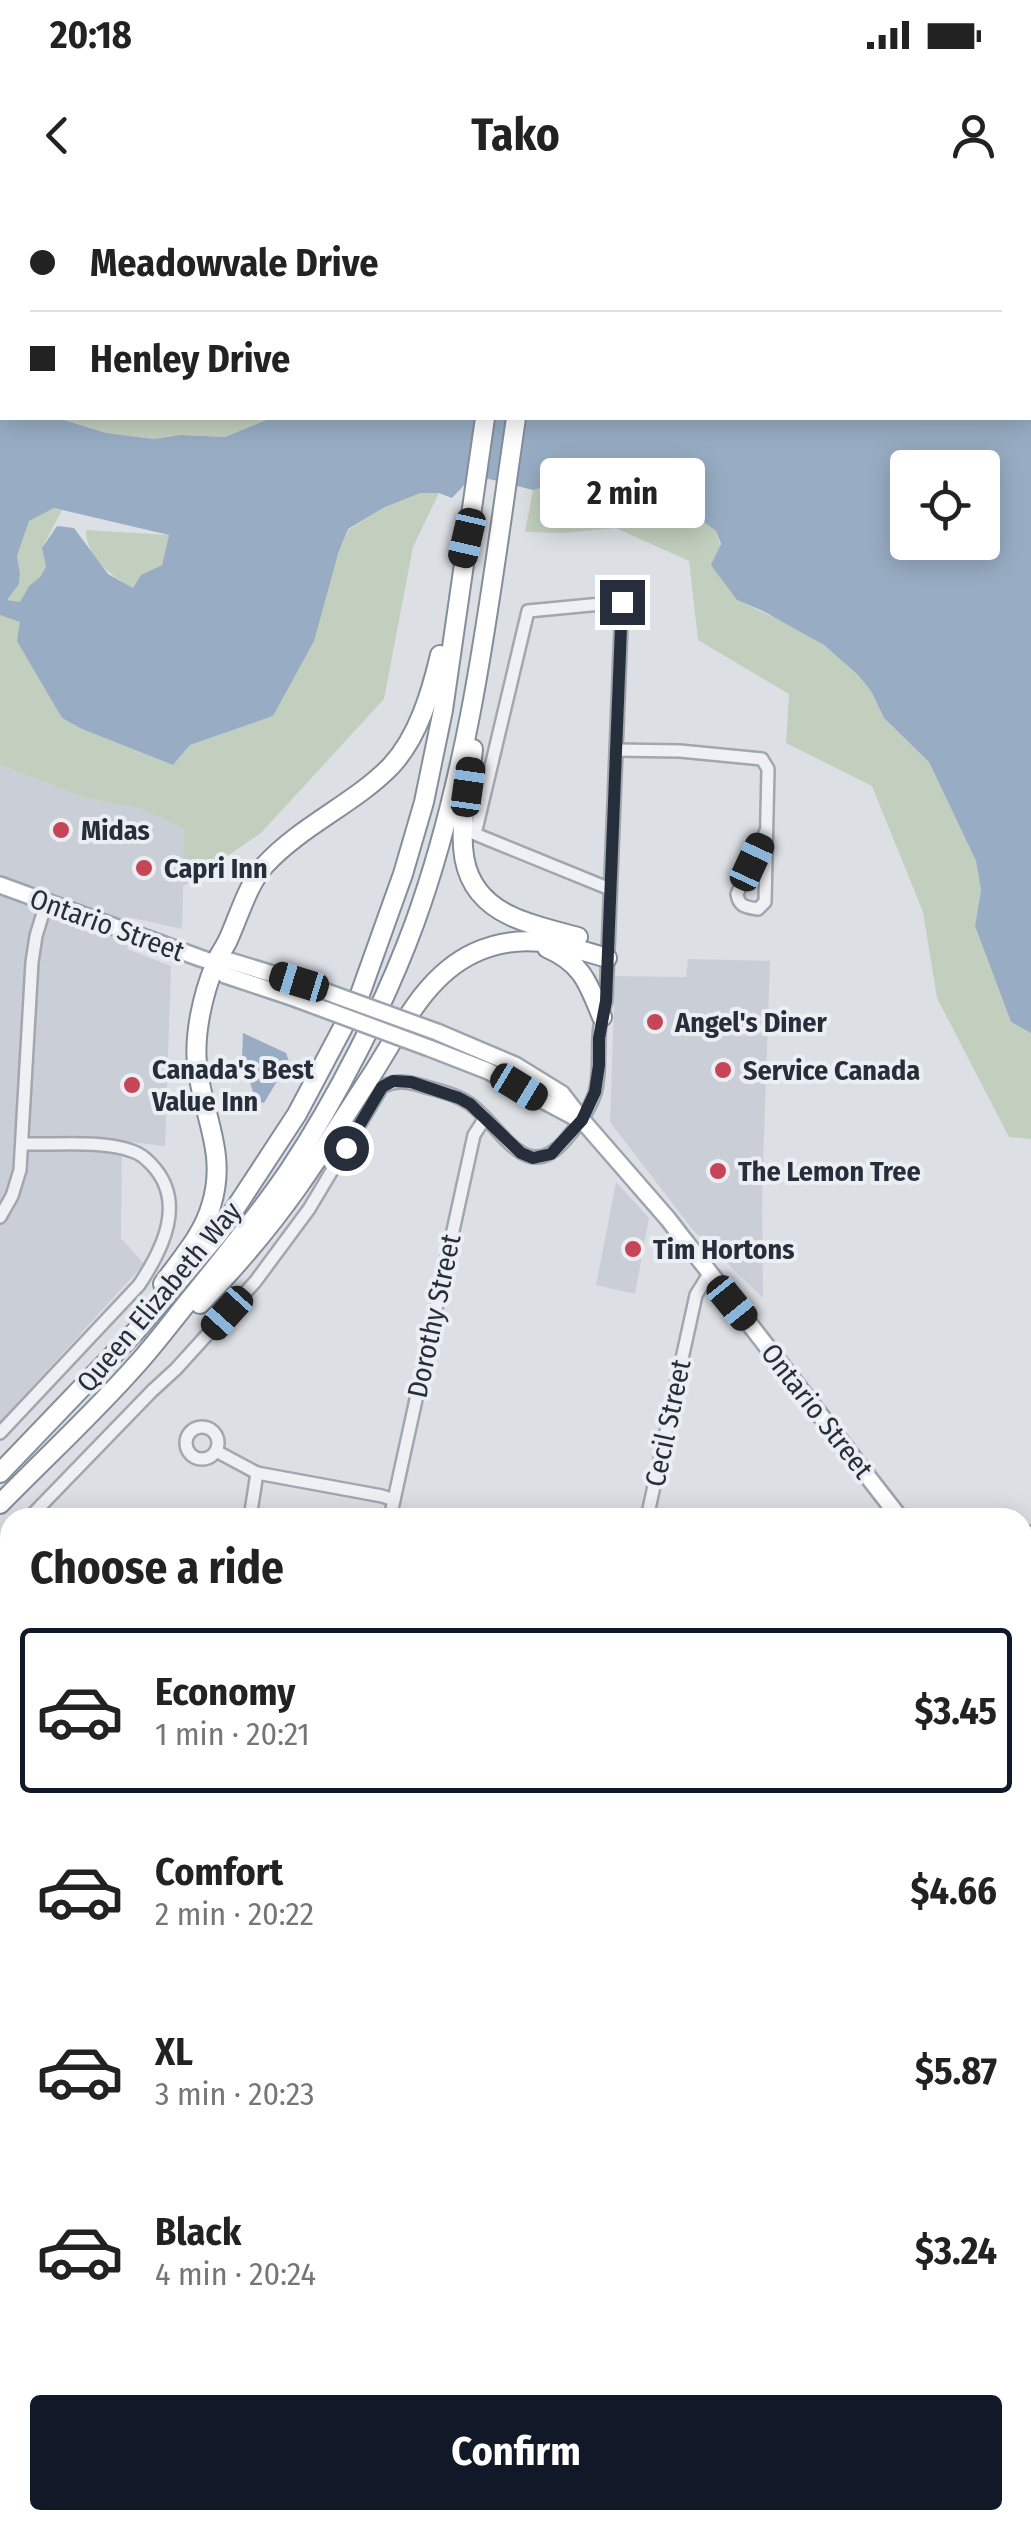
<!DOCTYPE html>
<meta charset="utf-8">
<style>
:root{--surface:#fff;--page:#f6f6f6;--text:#222;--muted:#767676;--line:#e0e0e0;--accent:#111827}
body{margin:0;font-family:"Fira Sans Condensed",sans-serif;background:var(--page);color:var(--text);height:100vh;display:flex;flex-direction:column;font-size:38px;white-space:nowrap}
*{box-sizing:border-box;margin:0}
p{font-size:32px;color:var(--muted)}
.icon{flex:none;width:55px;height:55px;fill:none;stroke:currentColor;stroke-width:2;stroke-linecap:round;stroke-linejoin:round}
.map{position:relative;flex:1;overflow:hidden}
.drawer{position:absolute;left:0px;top:1308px;width:1032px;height:1022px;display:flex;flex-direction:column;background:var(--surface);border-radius:30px 30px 0 0;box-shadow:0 5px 25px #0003}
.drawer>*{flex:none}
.top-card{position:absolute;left:0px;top:0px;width:1032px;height:220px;box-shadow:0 5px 25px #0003;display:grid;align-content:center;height:220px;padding:0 30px;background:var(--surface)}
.fabs{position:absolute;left:890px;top:250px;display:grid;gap:20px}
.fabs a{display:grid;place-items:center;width:110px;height:110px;border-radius:10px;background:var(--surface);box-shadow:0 5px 25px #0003;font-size:50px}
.end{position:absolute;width:45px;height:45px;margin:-22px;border:12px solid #272e3b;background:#fff;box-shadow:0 0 0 5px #fff}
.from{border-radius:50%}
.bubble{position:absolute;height:70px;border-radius:10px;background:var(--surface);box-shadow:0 5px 25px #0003;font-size:32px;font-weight:700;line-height:70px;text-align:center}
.car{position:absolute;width:30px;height:60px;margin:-30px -15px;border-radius:12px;box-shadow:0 0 8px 2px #0007;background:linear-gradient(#222 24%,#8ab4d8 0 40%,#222 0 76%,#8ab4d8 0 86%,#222 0)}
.top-card b{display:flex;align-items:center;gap:35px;height:95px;font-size:38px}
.top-card b+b{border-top:2px solid var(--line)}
.top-card i{width:25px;height:25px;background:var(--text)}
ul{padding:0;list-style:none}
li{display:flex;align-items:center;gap:30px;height:165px;margin:0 20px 15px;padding:0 10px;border:5px solid transparent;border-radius:10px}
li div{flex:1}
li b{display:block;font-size:38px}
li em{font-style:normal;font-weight:700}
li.selected{border-color:var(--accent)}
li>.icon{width:90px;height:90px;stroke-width:1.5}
h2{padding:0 30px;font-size:45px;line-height:120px}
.action{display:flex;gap:20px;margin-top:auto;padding:20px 30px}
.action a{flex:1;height:115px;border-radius:10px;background:var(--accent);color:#fff;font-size:40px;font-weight:700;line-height:115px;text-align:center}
.status{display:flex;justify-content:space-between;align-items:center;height:70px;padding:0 50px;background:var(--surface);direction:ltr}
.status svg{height:28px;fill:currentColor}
header{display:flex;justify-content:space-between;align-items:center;height:130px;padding:0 30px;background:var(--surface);font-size:45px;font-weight:700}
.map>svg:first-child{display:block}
</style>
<div class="status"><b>20:18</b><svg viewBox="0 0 49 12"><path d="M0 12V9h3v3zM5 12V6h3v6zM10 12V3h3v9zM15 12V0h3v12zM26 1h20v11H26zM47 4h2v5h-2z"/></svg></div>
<header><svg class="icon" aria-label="back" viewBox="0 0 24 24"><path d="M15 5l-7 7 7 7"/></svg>Tako<svg class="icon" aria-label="person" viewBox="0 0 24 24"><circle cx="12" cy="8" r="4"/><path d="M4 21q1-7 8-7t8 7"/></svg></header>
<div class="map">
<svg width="1031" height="2328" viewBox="0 0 1031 2328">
<rect width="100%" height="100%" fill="#dce0e5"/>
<!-- built -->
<g fill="#cacfd7">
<path d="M0 565 85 598 142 609 185 629 182 729 132 718 127 749 171 766 165 946 122 941 121 1038 144 1064 0 1222Z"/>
<path d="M688 759 770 761 762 997 763 1098 692 1029 610 922 615 776 686 777Z"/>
<path d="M616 982 649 1018 635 1094 596 1085Z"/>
<path d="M770 2320H976V2328H753Z"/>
</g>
<!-- green -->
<g fill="#c2cfbe">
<path d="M37 218H271L225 237 180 235 154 239 106 233 61 219 43 220Z"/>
<path d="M598 277 641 299 701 320 716 331 737 400 796 428 824 445 858 475 871 491 884 518 929 562 976 661 981 690 975 726 1011 822 1031 833V939L1009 937 937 798 923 712 872 586 786 543 789 494 698 440 689 361 616 328 565 333 525 332 533 290 565 282 585 287Z"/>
<path d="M420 292 439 293 413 347 384 499 261 633 183 686 184 629 142 609 85 598 0 565V415L20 421 62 518 82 529 173 565 190 545 273 516 348 330 385 307Z"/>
<path d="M54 308 62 310 42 348 46 367 40 377 29 386 20 403 6 400 19 384 20 373 17 356 29 320Z"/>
<path d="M86 330 169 335 162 365 142 375 133 388C110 375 86 358 86 330Z"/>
</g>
<!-- water -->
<g fill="#98adc4" fill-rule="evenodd">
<path d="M823 0H1031V833L1011 822 975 726 981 690 976 661 929 562 884 518 871 491 858 475 824 445 763 411 737 400 711 365 721 344 716 331 701 320 641 299 599 277 593 284 585 287 565 282 533 290 489 279 469 280 452 298 439 293H420L385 307 348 329 338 354 314 441 273 516 190 545 173 565 82 529 62 518 17 441 20 422 0 415V201L2 202V218H37L43 220 61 219 106 233 154 239 180 235 225 237 271 218H1030V2H822ZM908 268H982V342H908ZM54 308 169 335 162 365 141 375 133 388 108 374 74 328 57 326 42 348 46 367 40 377 29 386 20 402 7 400 19 384 20 373 17 356 29 321Z"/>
<path d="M243 833 286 853 289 861 264 903 256 901 242 858Z"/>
</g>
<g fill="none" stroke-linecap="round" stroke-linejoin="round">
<!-- stream -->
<g stroke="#98adc4" stroke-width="2.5">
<path d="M1022 2184 1031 2179"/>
<path d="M693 2328 708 2320"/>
</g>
<defs>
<g id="minor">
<path d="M616 550 680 551 762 559 768 569 765 702 758 709C746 707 739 707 737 694L766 631"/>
<path d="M0 1017 12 996 20 970 32 762 36 736 46 703"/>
<circle cx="202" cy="1243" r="16"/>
<path d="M0 1233 139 1085C163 1049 187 1001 151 964 145 958 141 954 132 951 102 940 56 945 23 944"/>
<path d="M216 1251 257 1273 382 1296 394 1300"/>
<path d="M29 1318 152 1191 176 1169 255 1082 309 1009 382 887C397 879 410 882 426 887 441 891 457 895 470 904 502 927 526 987 566 939 578 925 589 911 595 893 600 875 598 857 599 839 599 826 602 813 606 801L622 402 528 411 475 634 610 689"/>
<path d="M250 1318 257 1273"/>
<path d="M390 1318 474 935 485 918"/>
<path d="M647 1318 696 1095 709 1074"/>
<path d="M1022 1336 1031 1332"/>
<path d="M0 1348 10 1338"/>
<path d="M0 1535 10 1540"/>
<path d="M0 2088 10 2112"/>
<path d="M0 2280 10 2285"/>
<path d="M87 2320H95"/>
<path d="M313 2320 330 2328"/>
<path d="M418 2328 438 2320"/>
</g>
<g id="major">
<path d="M0 685 200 758 215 763 230 761 299 782"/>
<path d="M215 763 225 775 294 798"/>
<path d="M437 832 515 865 562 894 582 920 668 1019 900 1318"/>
<path d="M429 848 488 871 578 919"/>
<path d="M1022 1472 1031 1483"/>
<path d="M987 2320V2328"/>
</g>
<g id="highway">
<path d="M518 2V0"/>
<path d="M547 2 548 0"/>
<path d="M473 549C467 610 439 683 511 716 532 726 556 731 578 737"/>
<path d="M547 748C583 764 588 783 602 817"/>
<path d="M163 1084C180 1060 203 1035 211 1006 228 953 202 915 197 864 194 833 203 795 214 767 217 757 224 749 228 740 239 716 248 684 265 665 302 625 354 604 391 566 418 537 431 493 440 455"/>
<path d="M200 1104C235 1068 269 1028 298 987 324 950 348 911 373 873 401 829 425 776 474 753 521 731 561 744 607 758"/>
<path d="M0 1273 136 1131 219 1033 297 914 359 797 403 674 424 602 443 510 485 218"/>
<path d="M0 1304C46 1257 95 1212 138 1163 157 1142 173 1120 191 1098 224 1057 258 1016 288 972 336 900 385 804 415 722 473 561 491 387 516 218"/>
</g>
</defs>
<!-- minor casing -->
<use href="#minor" stroke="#a2a7af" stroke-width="16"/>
<!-- major casing -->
<use href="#major" stroke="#9ca4b0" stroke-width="20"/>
<!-- highway casing -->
<use href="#highway" stroke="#848d9b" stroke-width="22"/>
<!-- minor -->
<use href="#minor" stroke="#eef0f4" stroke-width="11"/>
<!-- major -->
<use href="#major" stroke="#fff" stroke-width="15"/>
<!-- highway -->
<use href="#highway" stroke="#fff" stroke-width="18"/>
<defs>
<g id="major-bridge">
<path d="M299 782 437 832"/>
<path d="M294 798 429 848"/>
</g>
</defs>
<!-- major-bridge casing -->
<use href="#major-bridge" stroke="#9ca4b0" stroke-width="20" stroke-linecap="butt"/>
<!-- major-bridge -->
<use href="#major-bridge" stroke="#fff" stroke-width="15"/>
</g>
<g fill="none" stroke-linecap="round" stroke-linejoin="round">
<!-- route -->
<path stroke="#272e3b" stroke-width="12" d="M346 948 382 887 393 881 411 882 459 898 470 904 521 953 533 958 551 954 582 920 595 892 599 865V838L606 801 622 402"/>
</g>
<!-- markers -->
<g fill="#c64556" stroke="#ebeef3" stroke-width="4">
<circle cx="61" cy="630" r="10"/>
<circle cx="144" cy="668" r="10"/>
<circle cx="655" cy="822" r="10"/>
<circle cx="723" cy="870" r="10"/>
<circle cx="132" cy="885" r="10"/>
<circle cx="718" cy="971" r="10"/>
<circle cx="633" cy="1049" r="10"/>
</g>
<g text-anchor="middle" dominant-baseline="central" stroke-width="8" stroke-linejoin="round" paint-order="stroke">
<!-- poi labels -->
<g font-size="28" font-weight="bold" fill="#272e3b" stroke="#ebeef3" text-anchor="start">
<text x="81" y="630">Midas</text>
<text x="164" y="668">Capri Inn</text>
<text x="675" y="822">Angel's Diner</text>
<text x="152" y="869">Canada's Best<tspan x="152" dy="32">Value Inn</tspan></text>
<text x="743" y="870">Service Canada</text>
<text x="738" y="971">The Lemon Tree</text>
<text x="653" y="1049">Tim Hortons</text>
</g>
<!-- street labels -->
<g font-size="28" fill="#272e3b" stroke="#ebeef3">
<text transform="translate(107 725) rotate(20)">Ontario Street</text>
<text transform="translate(159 1097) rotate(-50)">Queen Elizabeth Way</text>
<text transform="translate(434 1116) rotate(-78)">Dorothy Street</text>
<text transform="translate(817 1211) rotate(52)">Ontario Street</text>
<text transform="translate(668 1223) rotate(-78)">Cecil Street</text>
</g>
</g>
</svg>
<div class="fabs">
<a><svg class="icon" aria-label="locate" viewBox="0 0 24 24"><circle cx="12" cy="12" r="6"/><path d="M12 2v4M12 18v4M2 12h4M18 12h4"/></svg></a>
</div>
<i class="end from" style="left:346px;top:948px"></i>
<i class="end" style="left:622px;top:402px"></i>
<div class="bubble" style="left:540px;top:258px;width:165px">2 min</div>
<i class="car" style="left:467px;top:338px;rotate:193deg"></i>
<i class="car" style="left:468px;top:587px;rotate:8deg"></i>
<i class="car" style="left:752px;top:662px;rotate:25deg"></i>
<i class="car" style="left:299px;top:782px;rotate:287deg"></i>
<i class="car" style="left:519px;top:887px;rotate:121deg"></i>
<i class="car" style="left:732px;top:1103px;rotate:141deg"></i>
<i class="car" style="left:227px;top:1113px;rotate:222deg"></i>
<div class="top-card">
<b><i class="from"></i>Meadowvale Drive</b>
<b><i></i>Henley Drive</b>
</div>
<section class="drawer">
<h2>Choose a ride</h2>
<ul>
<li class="selected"><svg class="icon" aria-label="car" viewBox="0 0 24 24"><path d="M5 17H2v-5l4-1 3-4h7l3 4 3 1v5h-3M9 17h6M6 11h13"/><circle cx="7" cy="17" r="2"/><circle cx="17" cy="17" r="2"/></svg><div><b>Economy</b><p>1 min · 20:21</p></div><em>$3.45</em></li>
<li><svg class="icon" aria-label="car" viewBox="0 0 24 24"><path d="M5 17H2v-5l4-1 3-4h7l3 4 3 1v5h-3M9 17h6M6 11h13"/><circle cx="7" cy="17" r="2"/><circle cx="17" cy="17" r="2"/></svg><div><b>Comfort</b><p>2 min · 20:22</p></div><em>$4.66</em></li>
<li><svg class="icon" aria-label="car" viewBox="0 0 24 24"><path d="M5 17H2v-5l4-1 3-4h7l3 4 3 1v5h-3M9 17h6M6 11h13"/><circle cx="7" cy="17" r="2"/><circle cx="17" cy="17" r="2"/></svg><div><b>XL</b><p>3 min · 20:23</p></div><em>$5.87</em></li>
<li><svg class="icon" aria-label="car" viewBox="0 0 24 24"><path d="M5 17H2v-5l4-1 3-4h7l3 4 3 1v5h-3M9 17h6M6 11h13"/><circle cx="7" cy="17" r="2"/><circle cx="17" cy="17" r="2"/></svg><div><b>Black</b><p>4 min · 20:24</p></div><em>$3.24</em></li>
</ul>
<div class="action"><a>Confirm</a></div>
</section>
</div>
